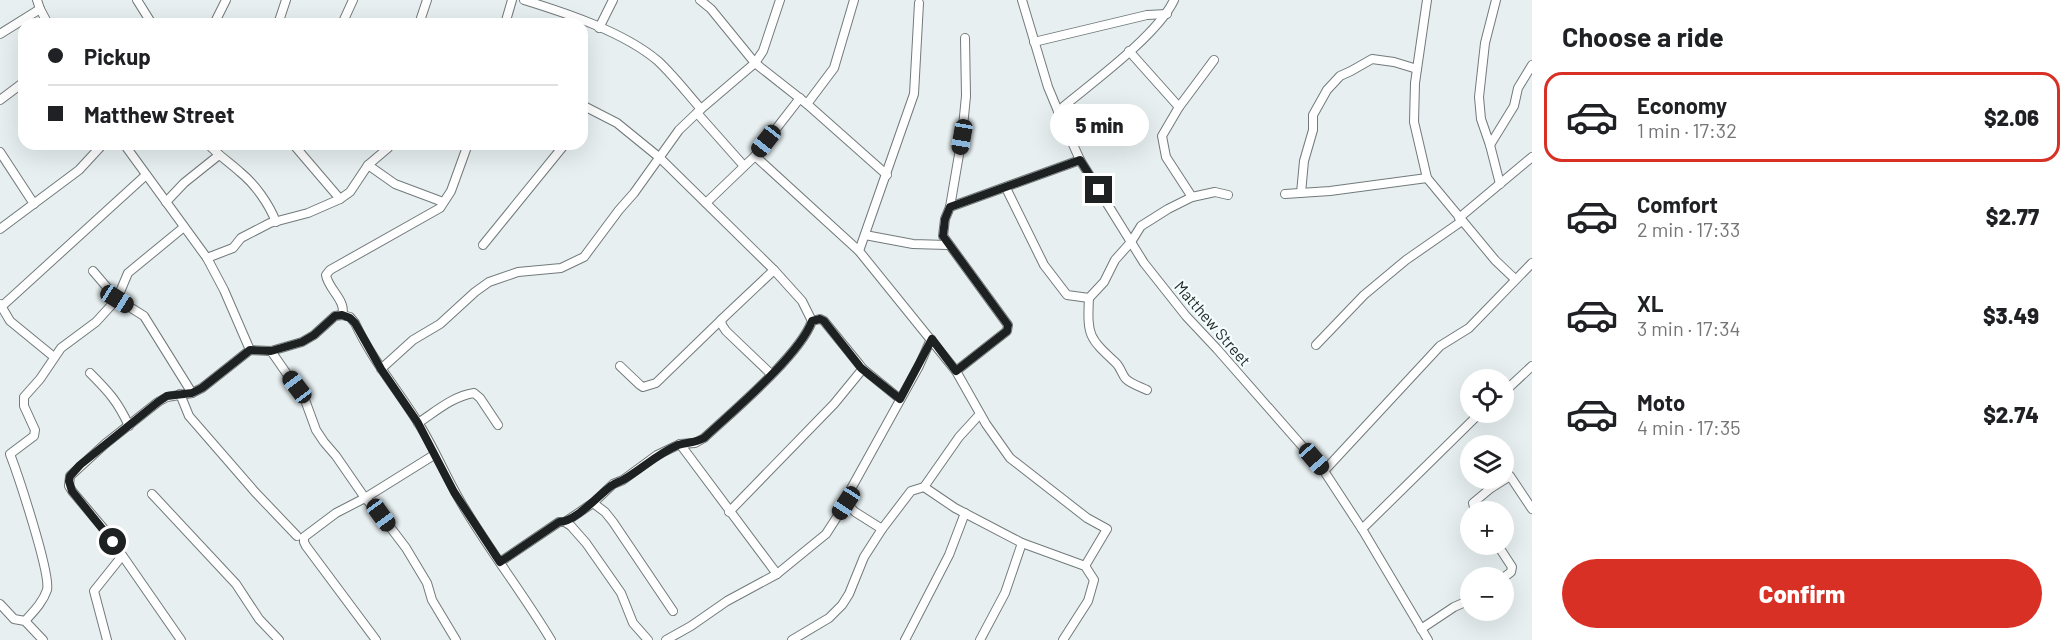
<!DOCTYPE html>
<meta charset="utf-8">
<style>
:root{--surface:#fff;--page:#f2f2f2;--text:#202124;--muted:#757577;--line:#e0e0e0;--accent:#d93025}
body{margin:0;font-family:Barlow,sans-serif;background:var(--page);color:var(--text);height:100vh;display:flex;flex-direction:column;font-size:22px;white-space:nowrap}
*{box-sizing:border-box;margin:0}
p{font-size:20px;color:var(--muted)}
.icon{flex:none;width:33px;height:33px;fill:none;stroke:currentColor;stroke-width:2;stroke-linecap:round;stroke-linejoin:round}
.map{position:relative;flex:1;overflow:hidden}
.sheet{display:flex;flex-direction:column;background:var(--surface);width:540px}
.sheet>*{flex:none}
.guide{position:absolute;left:18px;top:18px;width:570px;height:132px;border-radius:18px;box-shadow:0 6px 24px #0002;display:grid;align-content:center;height:132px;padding:0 30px;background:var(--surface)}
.tools{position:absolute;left:1460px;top:369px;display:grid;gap:12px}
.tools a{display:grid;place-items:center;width:54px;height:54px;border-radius:50%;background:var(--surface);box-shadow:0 6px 24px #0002;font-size:30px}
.end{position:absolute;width:27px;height:27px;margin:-14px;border:8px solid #1e2121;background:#fff;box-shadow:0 0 0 3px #fff}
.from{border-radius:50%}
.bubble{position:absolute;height:42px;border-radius:21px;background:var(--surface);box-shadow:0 6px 24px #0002;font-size:20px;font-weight:800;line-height:42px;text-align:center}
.car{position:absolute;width:18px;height:36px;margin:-18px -9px;border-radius:8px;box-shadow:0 0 4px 2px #0007;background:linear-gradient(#222 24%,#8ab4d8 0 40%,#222 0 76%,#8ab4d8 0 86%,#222 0)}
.guide b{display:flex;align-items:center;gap:21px;height:57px;font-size:22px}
.guide b+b{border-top:2px solid var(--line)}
.guide i{width:15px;height:15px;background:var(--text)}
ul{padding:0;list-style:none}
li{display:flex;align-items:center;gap:18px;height:90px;margin:0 12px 9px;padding:0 18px;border:3px solid transparent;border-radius:18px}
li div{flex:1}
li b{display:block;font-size:22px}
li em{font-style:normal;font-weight:800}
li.current{border-color:var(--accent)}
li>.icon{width:54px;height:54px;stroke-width:1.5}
h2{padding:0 30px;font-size:27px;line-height:72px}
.primary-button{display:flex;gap:12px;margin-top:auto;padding:12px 30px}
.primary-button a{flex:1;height:69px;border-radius:36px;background:var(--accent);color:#fff;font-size:24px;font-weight:800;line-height:69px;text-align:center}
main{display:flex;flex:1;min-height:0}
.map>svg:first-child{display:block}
</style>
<main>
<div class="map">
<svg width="1532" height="640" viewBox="0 0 1532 640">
<rect width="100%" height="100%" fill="#e7eff0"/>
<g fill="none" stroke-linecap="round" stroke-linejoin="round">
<defs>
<g id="minor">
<path d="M37 0 40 9 48 24"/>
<path d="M137 0 152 24"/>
<path d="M524 0C566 13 624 32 658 61 673 75 687 93 701 109"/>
<path d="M700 0 711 9 755 63 807 104 887 175"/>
<path d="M1022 0 1048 87 1058 111 1080 160 1144 263 1186 316 1217 349 1324 471 1362 529 1428 640"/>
<path d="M1427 0 1415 83 1414 122 1427 178 1495 260 1515 279"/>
<path d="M1496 0 1485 43 1479 97 1481 119 1490 145 1500 184"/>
<path d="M919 3 914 94 859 251 956 371 986 424 1010 458 1087 518 1107 529 1085 566"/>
<path d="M214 24 226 0"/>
<path d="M278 24 286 0"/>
<path d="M342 24 353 0"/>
<path d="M419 24 427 0"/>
<path d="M505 24 512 0"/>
<path d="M599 28 613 0"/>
<path d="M0 34 40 9"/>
<path d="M1034 42 1147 15 1167 14"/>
<path d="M1129 51 1179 107"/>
<path d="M0 100 24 82"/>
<path d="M807 104 834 68 854 0"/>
<path d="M1058 111C1090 84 1157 36 1174 0"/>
<path d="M697 113 744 166"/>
<path d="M124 144 207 258 224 290 250 350"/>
<path d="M208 144C218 155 229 162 240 172 255 184 269 204 276 222"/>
<path d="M293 144 340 199"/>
<path d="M389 144 388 148 368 165 395 184 443 202"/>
<path d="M1490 145 1514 106 1518 88 1532 65"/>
<path d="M0 152 34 204"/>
<path d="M755 156 859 251"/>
<path d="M1006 188 1044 265 1067 295 1089 298"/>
<path d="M1301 193 1304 161 1313 130V115L1327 90 1340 76 1351 71 1372 59 1394 62 1417 69"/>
<path d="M1285 194 1330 191 1427 178"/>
<path d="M1192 197 1166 157 1162 136 1179 107 1214 60"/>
<path d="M166 202 184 183 219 155"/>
<path d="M706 203 755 156 800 98"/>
<path d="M950 207 962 137 966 96 965 38"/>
<path d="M1459 218 1532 157"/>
<path d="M0 229 79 170 103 144"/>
<path d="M865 235 913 244 947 245"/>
<path d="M483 245 565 144"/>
<path d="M207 258 233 248 241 238 270 223 308 213 340 199 350 192 368 165"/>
<path d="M93 271 117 299 144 316 192 393"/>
<path d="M0 304 10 321 54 357"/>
<path d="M1 307 146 175"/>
<path d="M342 315C347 301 328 289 326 275L330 270 440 208 451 191 468 144"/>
<path d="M1316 345 1364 295 1406 260 1462 221"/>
<path d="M271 351 305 400 316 430 324 442 336 456 365 498 381 515 406 548 427 583 432 600 456 640"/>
<path d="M620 366 640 385 643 387 656 383 721 320"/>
<path d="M862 368 900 399"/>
<path d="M381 369 413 340 440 324 475 292 489 282 518 272 561 268 584 257 619 210 634 193 679 130 701 109 755 63 763 51 780 0"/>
<path d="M956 371 1007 331 1008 325 943 236 945 219 950 207 1080 160"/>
<path d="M90 373C109 392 118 402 129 426"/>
<path d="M771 374 726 331 722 325 721 320 774 270"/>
<path d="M1147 390C1141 387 1131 384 1126 379 1122 375 1121 368 1116 363 1089 338 1087 336 1089 298L1104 282 1115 260 1131 242 1141 226 1168 209 1192 197 1215 192 1228 195"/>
<path d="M1503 393 1532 366"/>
<path d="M180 394 189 416 255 492 297 536"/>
<path d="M418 423C435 412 453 396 474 393L480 398 498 425"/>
<path d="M680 444 777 574"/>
<path d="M1324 471 1440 346 1469 328 1532 263"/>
<path d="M924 487 955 508 1022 543 1085 566 1094 580 1088 601 1063 640"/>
<path d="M152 494 236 584 259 619 279 640"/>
<path d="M593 503 605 512 613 522 673 611"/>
<path d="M729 512 834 404 861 371 862 368 859 364 824 321 820 319 812 321"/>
<path d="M1475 512 1473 503 1491 488 1510 476 1532 509"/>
<path d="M565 522 593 503 613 484 623 480 657 455 680 444 695 443 704 438C732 412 800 355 812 321L802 301 774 270 660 158 617 123 582 105"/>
<path d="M882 529 855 512 846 503 847 496 919 366 931 339"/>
<path d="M1362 529 1481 412"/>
<path d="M1497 544 1512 567 1511 572 1503 578"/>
<path d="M500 562 559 522H565L571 526 586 543 621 593 633 623 648 640"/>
<path d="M0 604 14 619 25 621 43 640"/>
<path d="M25 621C34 611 43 602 47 590 51 574 18 475 10 454L34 436 35 430 24 406V397L40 379 61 348 96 322 117 299 128 273 184 227"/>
<path d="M1421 629 1454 607 1470 600"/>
<path d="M107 640 94 591 122 556"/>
<path d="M181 640 104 529 72 491 69 486 70 476 105 444 158 402 167 397 192 393 202 388 250 350 271 351 302 342 314 335 335 316 342 315 350 317 355 323C372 360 398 390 419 424 436 451 448 482 465 509 492 554 524 595 551 640"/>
<path d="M376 640 306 546 304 542V537L336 513 365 498 434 455"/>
<path d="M666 640 691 626 727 601 777 574 826 534 846 503"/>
<path d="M792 640 829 618 842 605 849 594 864 557 882 529 911 491 924 487 959 437 980 414"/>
<path d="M905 640 949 555 965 513"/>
<path d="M980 640 1005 593 1022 543"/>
</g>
</defs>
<!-- minor casing -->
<use href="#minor" stroke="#727a7b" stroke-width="10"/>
<!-- minor -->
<use href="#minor" stroke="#fff" stroke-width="8"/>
</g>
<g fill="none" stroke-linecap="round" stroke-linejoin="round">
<!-- route -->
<path stroke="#1e2121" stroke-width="8" d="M113 542 72 491 69 481 70 476 80 465 158 402 167 396 192 393 202 388 250 350 271 351 302 342 314 335 335 316 342 315 350 318 355 323 381 369 418 423 454 492 500 562 559 522C575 522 598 496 611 486 615 483 619 482 623 480 642 469 657 454 678 445 687 442 695 443 704 438 732 412 800 355 812 321L820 319 824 321 861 368 900 399 932 339 956 371 1007 331 1008 325 943 236 945 219 950 207 1080 160 1099 190"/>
</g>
<g text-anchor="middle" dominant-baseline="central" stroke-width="4.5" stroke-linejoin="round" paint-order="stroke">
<!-- street labels -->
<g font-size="16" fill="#1e2121" stroke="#f4fdfd">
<text transform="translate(1213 323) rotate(49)">Matthew Street</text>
</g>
</g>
</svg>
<div class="tools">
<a><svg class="icon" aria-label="locate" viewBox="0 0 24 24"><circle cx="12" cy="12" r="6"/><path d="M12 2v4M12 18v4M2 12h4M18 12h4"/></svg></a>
<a><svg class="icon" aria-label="layers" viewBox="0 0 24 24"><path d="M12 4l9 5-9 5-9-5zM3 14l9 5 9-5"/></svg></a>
<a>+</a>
<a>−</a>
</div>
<i class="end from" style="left:113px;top:542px"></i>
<i class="end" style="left:1099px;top:190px"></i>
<div class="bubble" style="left:1050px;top:104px;width:99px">5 min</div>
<i class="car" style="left:962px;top:137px;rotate:190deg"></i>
<i class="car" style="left:766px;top:141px;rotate:218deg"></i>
<i class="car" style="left:117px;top:299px;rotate:122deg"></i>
<i class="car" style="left:297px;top:387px;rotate:323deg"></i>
<i class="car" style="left:1314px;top:459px;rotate:139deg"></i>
<i class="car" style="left:846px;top:503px;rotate:213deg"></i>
<i class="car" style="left:381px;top:515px;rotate:144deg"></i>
<div class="guide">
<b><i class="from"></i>Pickup</b>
<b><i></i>Matthew Street</b>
</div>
</div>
<section class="sheet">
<h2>Choose a ride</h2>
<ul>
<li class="current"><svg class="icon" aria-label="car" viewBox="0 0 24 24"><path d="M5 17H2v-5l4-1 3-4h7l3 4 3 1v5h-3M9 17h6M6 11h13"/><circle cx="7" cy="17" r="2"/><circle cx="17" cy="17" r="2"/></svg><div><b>Economy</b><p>1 min · 17:32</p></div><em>$2.06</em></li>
<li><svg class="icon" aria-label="car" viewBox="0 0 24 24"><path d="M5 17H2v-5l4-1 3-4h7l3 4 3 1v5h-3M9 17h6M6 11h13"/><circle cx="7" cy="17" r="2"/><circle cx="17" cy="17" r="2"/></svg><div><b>Comfort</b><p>2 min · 17:33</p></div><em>$2.77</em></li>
<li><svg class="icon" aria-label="car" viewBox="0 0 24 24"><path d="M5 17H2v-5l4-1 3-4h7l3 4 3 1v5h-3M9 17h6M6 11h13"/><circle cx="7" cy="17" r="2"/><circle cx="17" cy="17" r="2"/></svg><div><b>XL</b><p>3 min · 17:34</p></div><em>$3.49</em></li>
<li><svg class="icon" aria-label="car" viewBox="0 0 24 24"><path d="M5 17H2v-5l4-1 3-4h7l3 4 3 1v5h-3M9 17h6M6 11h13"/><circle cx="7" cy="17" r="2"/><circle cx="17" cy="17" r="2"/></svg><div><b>Moto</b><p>4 min · 17:35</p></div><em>$2.74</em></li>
</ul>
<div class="primary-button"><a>Confirm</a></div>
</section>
</main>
